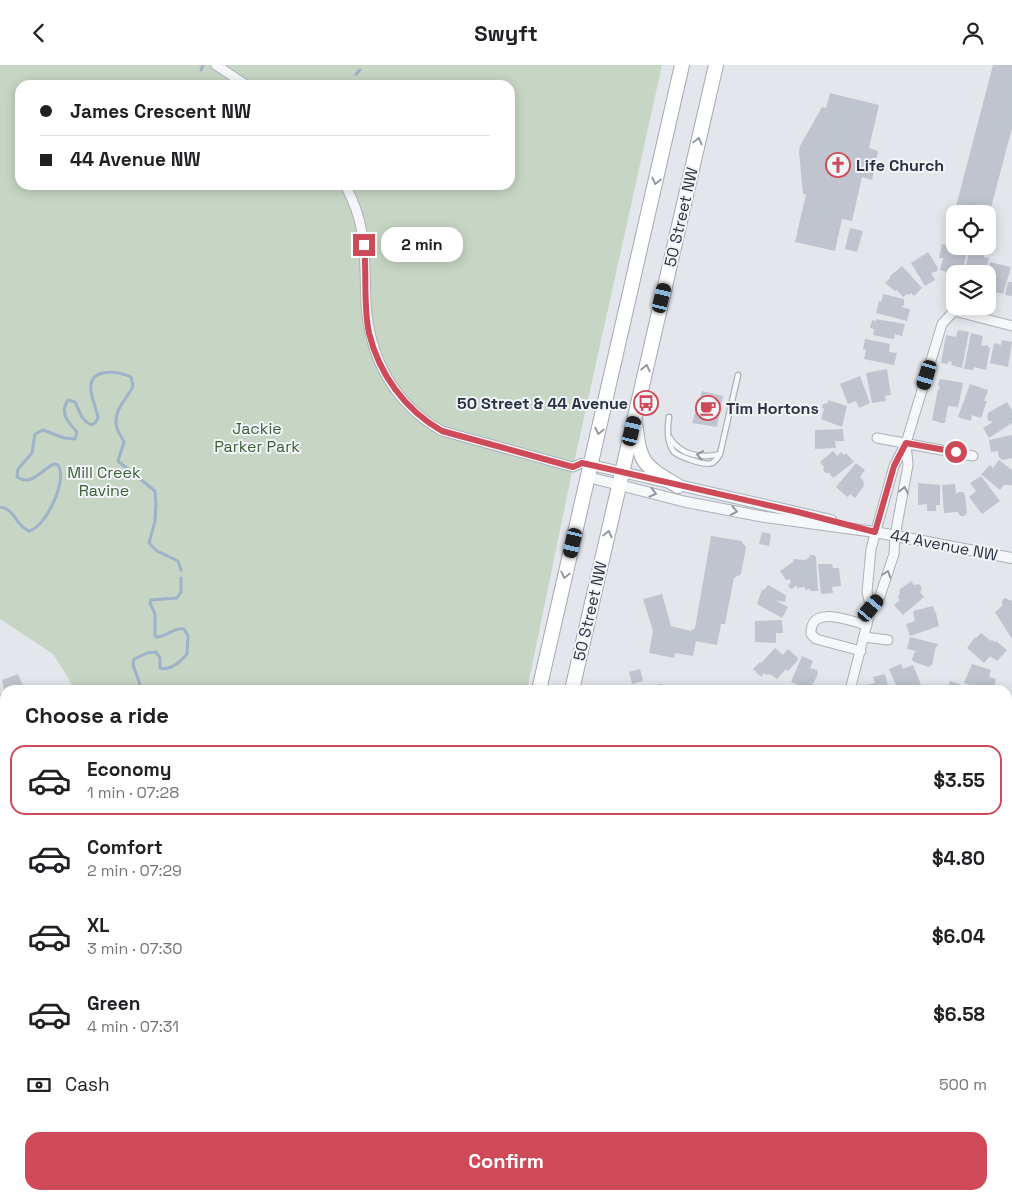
<!DOCTYPE html>
<meta charset="utf-8">
<style>
:root{--surface:#fff;--page:#f2f2f2;--text:#202124;--muted:#757577;--line:#e0e0e0;--accent:#ce4a58}
body{margin:0;font-family:"Space Grotesk",sans-serif;background:var(--page);color:var(--text);height:100vh;display:flex;flex-direction:column;font-size:19px;white-space:nowrap}
*{box-sizing:border-box;margin:0}
p{font-size:16px;color:var(--muted)}
.icon{flex:none;width:28px;height:28px;fill:none;stroke:currentColor;stroke-width:2;stroke-linecap:round;stroke-linejoin:round}
.map{position:relative;flex:1;overflow:hidden}
.panel{position:absolute;left:0px;top:620px;width:1012px;height:515px;display:flex;flex-direction:column;background:var(--surface);border-radius:15px 15px 0 0;box-shadow:0 2px 12px #0003}
.panel>*{flex:none}
.guide{position:absolute;left:15px;top:15px;width:500px;height:110px;border-radius:15px;box-shadow:0 2px 12px #0003;display:grid;align-content:center;height:110px;padding:0 25px;background:var(--surface)}
.fabs{position:absolute;left:946px;top:140px;display:grid;gap:10px}
.fabs a{display:grid;place-items:center;width:50px;height:50px;border-radius:10px;background:var(--surface);box-shadow:0 2px 12px #0003;font-size:25px}
.end{position:absolute;width:22px;height:22px;margin:-11px;border:6px solid #ce4a58;background:#fff;box-shadow:0 0 0 2px #fff}
.from{border-radius:50%}
.bubble{position:absolute;height:35px;border-radius:15px;background:var(--surface);box-shadow:0 2px 12px #0003;font-size:16px;font-weight:700;line-height:35px;text-align:center}
.car{position:absolute;width:15px;height:30px;margin:-15px -8px;border-radius:6px;box-shadow:0 0 4px 1px #0007;background:linear-gradient(#222 24%,#8ab4d8 0 40%,#222 0 76%,#8ab4d8 0 86%,#222 0)}
.guide b{display:flex;align-items:center;gap:18px;height:48px;font-size:19px}
.guide b+b{border-top:1px solid var(--line)}
.guide i{width:12px;height:12px;background:var(--text)}
ul{padding:0;list-style:none}
li{display:flex;align-items:center;gap:15px;height:70px;margin:0 10px 8px;padding:0 15px;border:2px solid transparent;border-radius:15px}
li div{flex:1}
li b{display:block;font-size:19px}
li em{font-style:normal;font-weight:700}
li.active{border-color:var(--accent)}
li>.icon{width:45px;height:45px;stroke-width:1.5}
h2{padding:0 25px;font-size:22px;line-height:60px}
.pay{display:flex;align-items:center;gap:12px;height:55px;padding:0 25px;font-size:19px}
.pay p{margin-inline-start:auto}
.button{display:flex;gap:10px;margin-top:auto;padding:10px 25px}
.button a{flex:1;height:58px;border-radius:15px;background:var(--accent);color:#fff;font-size:20px;font-weight:700;line-height:58px;text-align:center}
header{display:flex;justify-content:space-between;align-items:center;height:65px;padding:0 25px;background:var(--surface);font-size:22px;font-weight:700}
.map>svg:first-child{display:block}
</style>
<header><svg class="icon" aria-label="back" viewBox="0 0 24 24"><path d="M15 5l-7 7 7 7"/></svg>Swyft<svg class="icon" aria-label="person" viewBox="0 0 24 24"><circle cx="12" cy="8" r="4"/><path d="M4 21q1-7 8-7t8 7"/></svg></header>
<div class="map">
<svg width="1012" height="1135" viewBox="0 0 1012 1135">
<rect width="100%" height="100%" fill="#e3e6eb"/>
<!-- green -->
<g fill="#c7d5c4" fill-rule="evenodd">
<path d="M0 0H662L573 402 527 625H74L69 614 53 589 0 554ZM20 20H510V120H20Z"/>
<path d="M227 1130H447V1135H231Z"/>
<path d="M514 1130H701L703 1135H514Z"/>
</g>
<g fill="none" stroke-linecap="round" stroke-linejoin="round">
<!-- stream -->
<g stroke="#9eb2ca" stroke-width="3">
<path d="M201 5 203 1"/>
<path d="M356 9 360 5"/>
<path d="M0 442C15 444 16 461 29 466 46 462 68 415 58 400L54 399C42 404 32 422 17 412L18 404 32 388 35 369 43 365 64 373 75 374 77 367C68 357 59 348 68 335L75 337C80 347 81 355 91 360L95 358 98 353C96 339 80 313 103 308 113 306 122 308 131 312L133 321C127 335 112 345 117 363 118 368 122 372 124 377L118 396 155 426 156 439 155 456 149 478 157 486 178 496 181 505"/>
<path d="M142 625 133 600 134 594 147 588 156 587 160 593V603C170 606 181 596 187 589L188 571 184 564C174 562 167 572 156 572L155 571V549L150 538 151 535 177 533 181 527V513"/>
<path d="M616 1130 620 1135"/>
</g>
</g>
<!-- building -->
<g fill="#c0c4ce">
<path d="M993 0H1012V63L988 154V149H954Z"/>
<path d="M830 28 879 40 869 83 878 86 872 115 862 112 852 156 842 154 835 186 795 177 806 129H803L799 87 800 81 822 42 826 43Z"/>
<path d="M850 163 863 166 857 187 845 184Z"/>
<path d="M942 179 967 185 962 209H955V216L948 214 949 210 946 209V207L940 205 943 193H939Z"/>
<path d="M928 187 938 203 937 206 931 208 935 215 925 221 911 198Z"/>
<path d="M979 187 983 188 984 192 989 193 985 209H964L969 188 976 190Z"/>
<path d="M990 197 1011 202 1003 229 991 226 993 220 988 218 987 209Z"/>
<path d="M902 201 922 223 914 231 911 228 908 230 907 229 903 232 897 225 895 226 885 218 890 213V211Z"/>
<path d="M1008 217H1012V231L1005 230Z"/>
<path d="M883 229 904 234V240L901 242 910 244 907 256 876 248 879 236 881 237Z"/>
<path d="M876 254 905 259 902 271 895 269 894 274H892L873 270 874 264 870 263 872 255 876 256Z"/>
<path d="M958 265 969 267 962 303 951 300 952 297 948 296V299L941 298 946 270 956 272Z"/>
<path d="M971 268 983 271 981 281 988 280V282L990 283 986 305 974 302 973 305 964 304Z"/>
<path d="M865 274 890 279 889 287 897 288 894 300 864 294 866 285 863 284Z"/>
<path d="M1002 275 1012 277 1008 302 990 298 994 278 1001 280Z"/>
<path d="M887 304 891 330 885 331 886 336 872 338 866 308Z"/>
<path d="M860 311 870 338 859 343 856 336 848 339 840 319Z"/>
<path d="M941 314 963 318 958 342 948 341 945 358H941L932 355 938 324 939 325 940 321H938L939 315Z"/>
<path d="M970 319 988 325 984 336H987L981 353 972 350 971 356 958 352Z"/>
<path d="M702 326 723 331 717 362 692 358Z"/>
<path d="M828 335 847 341 842 362 821 354 824 344 822 342 823 339 828 338Z"/>
<path d="M1007 337 1012 345V358L989 373 983 363 993 357 989 356 987 353 988 348Z"/>
<path d="M843 364 844 376H835L836 383 815 384V365Z"/>
<path d="M1012 370V393L1002 395 999 392 998 386 991 387 989 375Z"/>
<path d="M833 386 837 391 841 387 844 390 846 388 854 397 833 413 829 408H826L823 405 824 402 820 397Z"/>
<path d="M999 395 1012 405V420H1004L1000 425 981 409 990 400 993 403Z"/>
<path d="M856 398 865 405 860 412 863 415 864 421 855 433 850 429 848 432 846 431 836 422Z"/>
<path d="M981 411 1000 436 982 449 969 432 976 426 970 418Z"/>
<path d="M918 418 940 420V440H936V446H927V439L918 440Z"/>
<path d="M955 419 956 429 959 427H963L965 430 967 448 964 451H960L958 447 944 448 942 420Z"/>
<path d="M762 467 771 469 769 481 759 479Z"/>
<path d="M711 471 741 476 746 482 741 509 734 513 725 559H721L717 580 696 576 693 591 675 588 674 593 649 588 653 566 643 534 662 529 671 561 691 566 695 563Z"/>
<path d="M810 490H814L816 492 818 526H810V524L805 525V522L797 523V520L792 524 790 523 788 521 791 517 789 514 786 515 780 506 793 497 794 494 804 495 808 494Z"/>
<path d="M818 499H832L833 503H839L841 521 832 522 833 528 821 529Z"/>
<path d="M911 516 914 520 919 519 922 523 920 527 924 532 903 550 894 540 900 535 898 533 900 527 899 525Z"/>
<path d="M768 520 786 530 785 537 775 535 788 542 782 553 757 539 762 525 765 524Z"/>
<path d="M1005 533 1012 536V574L995 547 1002 541V535Z"/>
<path d="M933 541 935 547 936 548 939 561 910 571 906 559 915 556 913 546Z"/>
<path d="M782 555 783 568H776V578L755 577V556Z"/>
<path d="M981 568 991 576 992 575 995 577 996 576 1007 585 997 596 990 591 984 598 967 583 975 572 976 573Z"/>
<path d="M910 572 938 579 937 582 936 581 932 600 929 602 914 597 912 595 914 588 916 586 907 584Z"/>
<path d="M775 583 783 590 788 584 798 593 797 594 798 595 788 606 786 604 777 614 770 609 766 610 764 608 761 612 753 604 760 597 761 598Z"/>
<path d="M802 591 813 596 810 603 817 605 818 609 811 623H805L791 617Z"/>
<path d="M901 599 903 604 913 600 923 625H898L889 604Z"/>
<path d="M972 599 991 605 989 612 996 614 993 625H984L964 618Z"/>
<path d="M640 604 643 616 632 619 629 607Z"/>
<path d="M18 609 24 623 26 622 27 625H4L2 615Z"/>
<path d="M885 609 889 625H868L866 620 875 618 873 612Z"/>
<path d="M950 616 977 625H947Z"/>
<path d="M662 619 665 621 670 620V625H650L649 623 651 621Z"/>
<path d="M5 627V641L2 642 0 629Z"/>
<path d="M0 859 5 861 4 877 0 875Z"/>
<path d="M5 893V910L0 911V894Z"/>
<path d="M5 915V939L0 940V916Z"/>
<path d="M4 992 5 995V1025L0 1016V994Z"/>
<path d="M1012 998V1020L1008 1019V1007L1009 1000Z"/>
<path d="M1012 1092V1115L1008 1117V1093Z"/>
<path d="M1008 1123H1012V1135H995V1130H1008Z"/>
<path d="M7 1130H23L20 1135H10L6 1133Z"/>
<path d="M92 1130H121L124 1133 121 1135H100L97 1130 94 1133Z"/>
<path d="M158 1130H176L178 1133 175 1135H151Z"/>
<path d="M886 1130 891 1131 895 1135H883Z"/>
<path d="M900 1130H917L914 1135H907Z"/>
</g>
<g fill="none" stroke-linecap="round" stroke-linejoin="round">
<defs>
<g id="service">
<path d="M669 352C667 362 667 379 674 387 680 392 705 401 712 398 716 396 718 392 720 389"/>
<path d="M670 373C680 390 702 394 720 389L738 310"/>
</g>
<g id="minor">
<path d="M216 0 246 20"/>
<path d="M345 120C368 161 364 193 366 238 369 292 394 339 442 366L573 402 582 398 591 400"/>
<path d="M877 373 973 391"/>
<path d="M871 543 880 531 894 489 895 471 908 400 906 378"/>
<path d="M864 572 888 575"/>
<path d="M861 586 816 574 811 569C810 539 849 556 867 560"/>
<path d="M850 625 871 543 867 527 871 484 894 401 906 378 942 259 954 246 1012 261"/>
<path d="M1008 660 1012 650"/>
<path d="M0 710 5 713"/>
<path d="M1008 716C1012 765 1012 807 1008 856"/>
<path d="M3 809H5"/>
<path d="M1008 965H1012"/>
<path d="M0 967 5 964"/>
<path d="M206 1130 210 1135"/>
<path d="M51 1135 54 1130"/>
<path d="M762 1135 766 1130"/>
<path d="M957 1135 962 1130"/>
</g>
<g id="tertiary">
<path d="M591 400 831 455"/>
<path d="M588 412 686 437 765 452 875 467 1012 493"/>
</g>
<g id="primary">
<path d="M636 363C639 400 648 403 678 421"/>
<path d="M539 625 682 0"/>
<path d="M572 625 716 0"/>
<path d="M467 1130V1135"/>
<path d="M499 1130V1135"/>
</g>
</defs>
<!-- service casing -->
<use href="#service" stroke="#acb0b9" stroke-width="7"/>
<!-- minor casing -->
<use href="#minor" stroke="#acb0b9" stroke-width="11"/>
<!-- tertiary casing -->
<use href="#tertiary" stroke="#acb0b9" stroke-width="12"/>
<!-- primary casing -->
<use href="#primary" stroke="#a2a9b6" stroke-width="16"/>
<!-- service -->
<use href="#service" stroke="#f5f7f9" stroke-width="4.5"/>
<!-- minor -->
<use href="#minor" stroke="#f5f7f9" stroke-width="9"/>
<!-- tertiary -->
<use href="#tertiary" stroke="#f5f7f9" stroke-width="10"/>
<!-- primary -->
<use href="#primary" stroke="#fff" stroke-width="14"/>
</g>
<!-- one-way arrows -->
<defs><path id="oneway-chevron" d="M-2-3.5L2.5 0L-2 3.5" fill="none" stroke-width="1.6" stroke-linecap="round" stroke-linejoin="round" transform="scale(1.25)"/></defs>
<g stroke="#9598a1">
<use href="#oneway-chevron" transform="translate(698 76) rotate(-77)"/>
<use href="#oneway-chevron" transform="translate(656 116) rotate(103)"/>
<use href="#oneway-chevron" transform="translate(646 303) rotate(-77)"/>
<use href="#oneway-chevron" transform="translate(599 366) rotate(103)"/>
<use href="#oneway-chevron" transform="translate(608 469) rotate(-77)"/>
<use href="#oneway-chevron" transform="translate(565 510) rotate(103)"/>
</g>
<g stroke="#90949e">
<use href="#oneway-chevron" transform="translate(700 390) rotate(-169)"/>
<use href="#oneway-chevron" transform="translate(904 425) rotate(-79)"/>
<use href="#oneway-chevron" transform="translate(653 428) rotate(14)"/>
<use href="#oneway-chevron" transform="translate(734 446) rotate(11)"/>
<use href="#oneway-chevron" transform="translate(887 509) rotate(-72)"/>
</g>
<g fill="none" stroke-linecap="round" stroke-linejoin="round">
<!-- route -->
<path stroke="#ce4a58" stroke-width="6" d="M364 180C367 209 363 240 369 268 379 309 405 345 442 366L573 402 582 398 591 400 798 447 875 467 894 401 906 378 956 387"/>
</g>
<!-- icons -->
<defs>
<symbol id="church-ring" viewBox="-11 -11 22 22"><circle r="9.5" fill="#f2f5f8" stroke="#ce4a58" stroke-width="1.5"/><path d="M-1.2-6h2.4v3.5h3.3v2.4h-3.3V6h-2.4V-.1h-3.3v-2.4h3.3Z" fill="#ce4a58"/></symbol>
<symbol id="bus-ring" viewBox="-11 -11 22 22"><circle r="9.5" fill="#f2f5f8" stroke="#ce4a58" stroke-width="1.5"/><path d="M-5-6H5V4H4V6H2V4H-2V6H-4V4H-5ZM-3.5-4V0h7V-4ZM-3.5 1.2v1.5H-2V1.2ZM2 1.2v1.5H3.5V1.2Z" fill="#ce4a58"/></symbol>
<symbol id="cafe-ring" viewBox="-11 -11 22 22"><circle r="9.5" fill="#f2f5f8" stroke="#ce4a58" stroke-width="1.5"/><path d="M-5.5-4.5H6V0H3Q3 3.5 0 3.5H-2.5Q-5.5 3.5-5.5 0ZM3-3.2v2h1.7v-2ZM-6 4.5H4V6H-6Z" fill="#ce4a58"/></symbol>
</defs>
<g fill-rule="evenodd">
<use href="#church-ring" x="824" y="86" width="28" height="28"/>
<use href="#bus-ring" x="632" y="324" width="28" height="28"/>
<use href="#cafe-ring" x="694" y="329" width="28" height="28"/>
</g>
<g text-anchor="middle" dominant-baseline="central" stroke-width="4" stroke-linejoin="round" paint-order="stroke">
<!-- poi labels -->
<g font-size="16" font-weight="bold" fill="#2b3243" stroke="#f2f5f8" text-anchor="start">
<text x="856" y="100">Life Church</text>
<text x="628" y="338" text-anchor="end">50 Street &amp; 44 Avenue</text>
<text x="726" y="343">Tim Hortons</text>
</g>
<!-- street labels -->
<g font-size="16" fill="#2b3243" stroke="#f2f5f8">
<text transform="translate(681 152) rotate(-77)">50 Street NW</text>
<text transform="translate(944 480) rotate(11)">44 Avenue NW</text>
<text transform="translate(590 546) rotate(-77)">50 Street NW</text>
</g>
<!-- park labels -->
<g font-size="16" fill="#3e5f38" stroke="#f2f5f8">
<text x="257" y="363">Jackie<tspan x="257" dy="18">Parker Park</tspan></text>
<text x="104" y="407">Mill Creek<tspan x="104" dy="18">Ravine</tspan></text>
</g>
</g>
</svg>
<div class="fabs">
<a><svg class="icon" aria-label="locate" viewBox="0 0 24 24"><circle cx="12" cy="12" r="6"/><path d="M12 2v4M12 18v4M2 12h4M18 12h4"/></svg></a>
<a><svg class="icon" aria-label="layers" viewBox="0 0 24 24"><path d="M12 4l9 5-9 5-9-5zM3 14l9 5 9-5"/></svg></a>
</div>
<i class="end from" style="left:956px;top:387px"></i>
<i class="end" style="left:364px;top:180px"></i>
<div class="bubble" style="left:381px;top:162px;width:82px">2 min</div>
<i class="car" style="left:662px;top:233px;rotate:13deg"></i>
<i class="car" style="left:927px;top:310px;rotate:197deg"></i>
<i class="car" style="left:632px;top:366px;rotate:13deg"></i>
<i class="car" style="left:573px;top:478px;rotate:193deg"></i>
<i class="car" style="left:871px;top:543px;rotate:40deg"></i>
<div class="guide">
<b><i class="from"></i>James Crescent NW</b>
<b><i></i>44 Avenue NW</b>
</div>
<section class="panel">
<h2>Choose a ride</h2>
<ul>
<li class="active"><svg class="icon" aria-label="car" viewBox="0 0 24 24"><path d="M5 17H2v-5l4-1 3-4h7l3 4 3 1v5h-3M9 17h6M6 11h13"/><circle cx="7" cy="17" r="2"/><circle cx="17" cy="17" r="2"/></svg><div><b>Economy</b><p>1 min · 07:28</p></div><em>$3.55</em></li>
<li><svg class="icon" aria-label="car" viewBox="0 0 24 24"><path d="M5 17H2v-5l4-1 3-4h7l3 4 3 1v5h-3M9 17h6M6 11h13"/><circle cx="7" cy="17" r="2"/><circle cx="17" cy="17" r="2"/></svg><div><b>Comfort</b><p>2 min · 07:29</p></div><em>$4.80</em></li>
<li><svg class="icon" aria-label="car" viewBox="0 0 24 24"><path d="M5 17H2v-5l4-1 3-4h7l3 4 3 1v5h-3M9 17h6M6 11h13"/><circle cx="7" cy="17" r="2"/><circle cx="17" cy="17" r="2"/></svg><div><b>XL</b><p>3 min · 07:30</p></div><em>$6.04</em></li>
<li><svg class="icon" aria-label="car" viewBox="0 0 24 24"><path d="M5 17H2v-5l4-1 3-4h7l3 4 3 1v5h-3M9 17h6M6 11h13"/><circle cx="7" cy="17" r="2"/><circle cx="17" cy="17" r="2"/></svg><div><b>Green</b><p>4 min · 07:31</p></div><em>$6.58</em></li>
</ul>
<div class="pay"><svg class="icon" aria-label="cash" viewBox="0 0 24 24"><path d="M3 7h18v10H3z"/><circle cx="12" cy="12" r="2"/></svg>Cash<p>500 m</p></div>
<div class="button"><a>Confirm</a></div>
</section>
</div>
